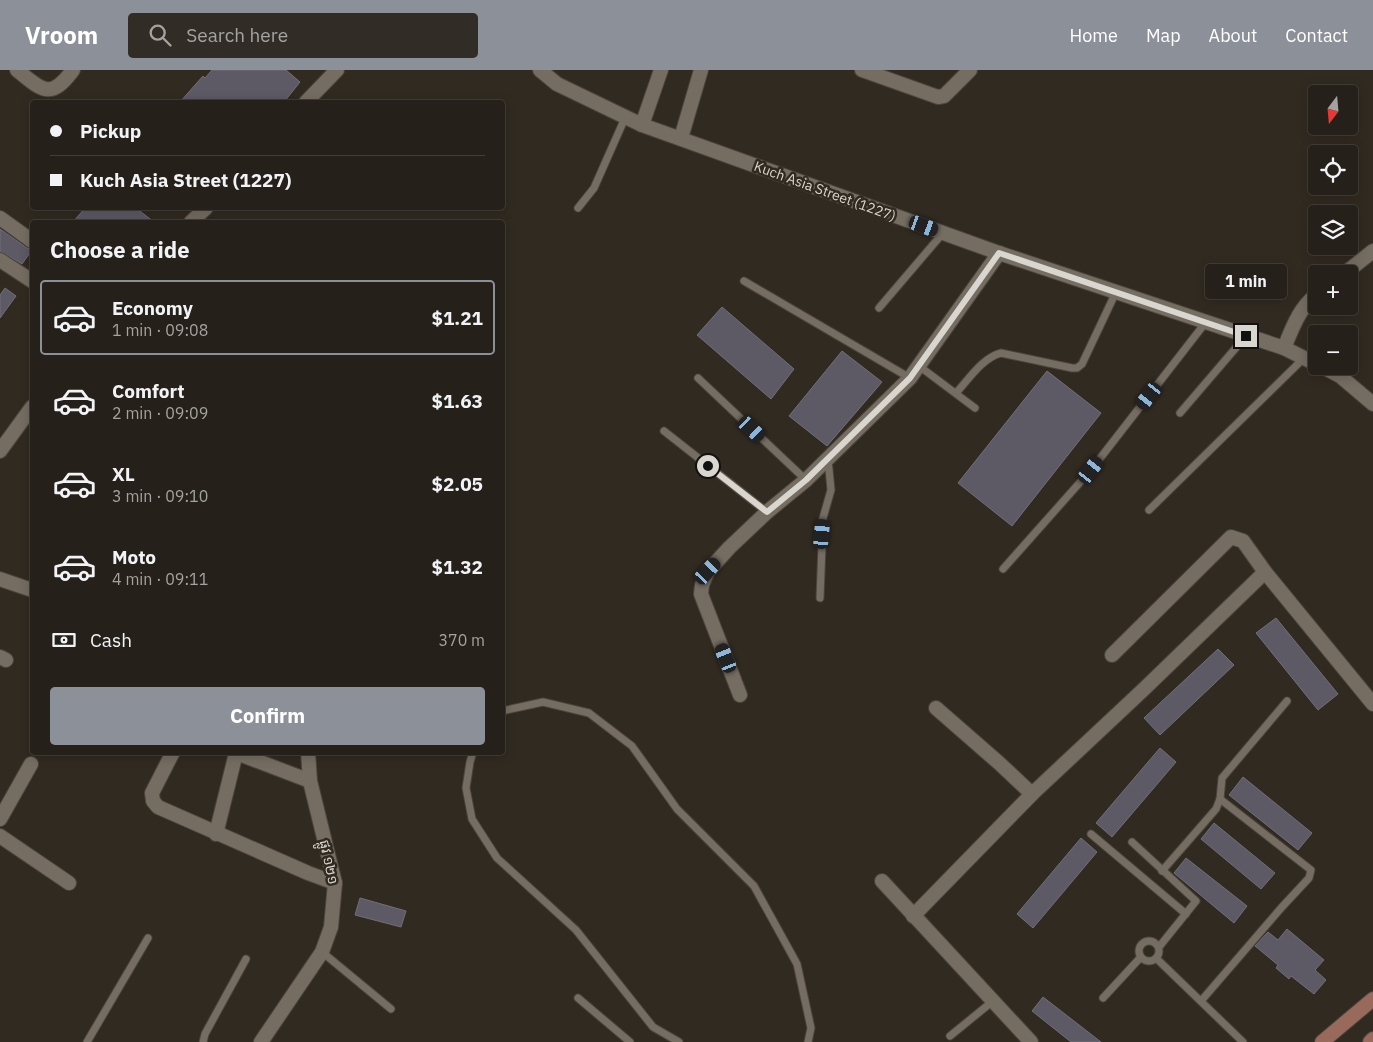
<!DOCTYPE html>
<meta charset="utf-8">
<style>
:root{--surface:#252019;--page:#312d26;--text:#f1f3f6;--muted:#a3a3a2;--line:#423e38;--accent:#8c9099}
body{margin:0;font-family:"IBM Plex Sans","Noto Sans Khmer",sans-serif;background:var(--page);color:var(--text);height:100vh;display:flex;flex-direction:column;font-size:19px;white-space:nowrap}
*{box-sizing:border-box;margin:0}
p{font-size:16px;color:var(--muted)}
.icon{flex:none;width:28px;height:28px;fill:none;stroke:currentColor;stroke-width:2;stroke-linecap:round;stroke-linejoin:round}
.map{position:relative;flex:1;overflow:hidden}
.panel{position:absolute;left:30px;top:150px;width:475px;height:535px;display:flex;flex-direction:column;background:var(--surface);border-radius:5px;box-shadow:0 2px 12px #0003,0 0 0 1px var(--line)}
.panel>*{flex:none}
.guide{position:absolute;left:30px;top:30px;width:475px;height:110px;border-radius:5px;box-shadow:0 2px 12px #0003,0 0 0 1px var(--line);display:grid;align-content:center;height:110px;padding:0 20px;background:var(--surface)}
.needle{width:32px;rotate:196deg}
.controls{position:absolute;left:1308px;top:15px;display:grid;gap:10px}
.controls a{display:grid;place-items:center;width:50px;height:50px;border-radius:5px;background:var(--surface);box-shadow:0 2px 12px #0003,0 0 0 1px var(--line);font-size:25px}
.end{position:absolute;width:22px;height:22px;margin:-11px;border:6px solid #d9d5cf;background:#111;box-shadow:0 0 0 2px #111}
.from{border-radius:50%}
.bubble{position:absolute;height:35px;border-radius:5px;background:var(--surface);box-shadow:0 2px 12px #0003,0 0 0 1px var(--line);font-size:16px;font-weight:700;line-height:35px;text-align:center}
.car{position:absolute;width:15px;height:30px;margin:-15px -8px;border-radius:6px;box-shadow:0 0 4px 1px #0007;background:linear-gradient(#222 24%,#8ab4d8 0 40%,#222 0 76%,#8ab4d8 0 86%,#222 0)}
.guide b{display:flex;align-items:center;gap:18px;height:48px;font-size:19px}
.guide b+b{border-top:1px solid var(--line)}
.guide i{width:12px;height:12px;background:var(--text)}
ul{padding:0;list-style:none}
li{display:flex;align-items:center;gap:15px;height:75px;margin:0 10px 8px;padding:0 10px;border:2px solid transparent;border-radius:5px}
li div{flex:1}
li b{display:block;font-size:19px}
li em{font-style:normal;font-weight:700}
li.selected{border-color:var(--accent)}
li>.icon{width:45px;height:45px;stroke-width:1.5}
h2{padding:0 20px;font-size:22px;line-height:60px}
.pay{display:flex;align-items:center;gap:12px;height:55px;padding:0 20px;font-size:19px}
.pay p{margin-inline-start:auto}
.action{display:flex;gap:10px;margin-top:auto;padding:10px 20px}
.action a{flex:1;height:58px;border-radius:5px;background:var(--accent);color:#fff;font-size:20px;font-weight:700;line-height:58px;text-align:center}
header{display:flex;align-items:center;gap:30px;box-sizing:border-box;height:70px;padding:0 25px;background:var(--accent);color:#fff}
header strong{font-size:24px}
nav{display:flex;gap:28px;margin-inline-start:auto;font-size:18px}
.search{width:350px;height:45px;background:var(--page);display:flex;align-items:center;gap:12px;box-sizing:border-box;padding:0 18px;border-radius:5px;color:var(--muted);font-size:19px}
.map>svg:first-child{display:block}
</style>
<header>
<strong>Vroom</strong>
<div class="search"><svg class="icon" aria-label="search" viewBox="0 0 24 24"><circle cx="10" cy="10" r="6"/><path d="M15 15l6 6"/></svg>Search here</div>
<nav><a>Home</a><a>Map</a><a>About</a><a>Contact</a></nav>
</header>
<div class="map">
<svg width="1373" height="972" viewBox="0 0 1373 972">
<rect width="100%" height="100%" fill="#312a21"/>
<!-- building -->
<g fill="#5d5965" stroke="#726e7a">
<path d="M212 0H286L300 12 284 32H180L203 6 205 8Z"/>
<path d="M85 138H136L154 152H73Z"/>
<path d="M0 159 27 178 32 180 22 194 0 181Z"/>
<path d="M5 218 16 226 0 248V225Z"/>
<path d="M722 237 794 299 771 329 697 265Z"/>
<path d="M842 281 882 312 827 376 789 346Z"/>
<path d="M1047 301 1101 343 1012 456 958 413Z"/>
<path d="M1276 548 1338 624 1318 640 1256 563Z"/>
<path d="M1218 579 1234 595 1160 665 1144 648Z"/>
<path d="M1160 678 1176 692 1112 767 1096 753Z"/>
<path d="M1243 707 1312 763 1298 780 1229 725Z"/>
<path d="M1214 753 1275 803 1261 819 1201 769Z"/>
<path d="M1081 768 1097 782 1033 858 1017 844Z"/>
<path d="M1186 788 1247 836 1234 853 1174 803Z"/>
<path d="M360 828 406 841 401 857 355 845Z"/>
<path d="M1287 859 1324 890 1315 900 1326 910 1314 924 1291 906 1289 909 1276 898 1278 895 1255 876 1268 862 1278 870Z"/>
<path d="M1043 927 1101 972H1071L1032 941Z"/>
</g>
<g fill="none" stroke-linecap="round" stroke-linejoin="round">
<defs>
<g id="service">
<path d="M578 138 594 118 625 48"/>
<path d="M744 211 910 308"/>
<path d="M879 238 943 163"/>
<path d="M919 296 975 338"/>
<path d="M698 308 806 410"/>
<path d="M956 323C969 309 982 288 1001 283L1072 298H1077L1082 294 1116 222"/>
<path d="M1180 343 1246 266"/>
<path d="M664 361 767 442"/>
<path d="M1149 440 1304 288"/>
<path d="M1003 499 1091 400 1206 252"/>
<path d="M820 528 823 448 831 420 828 389"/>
<path d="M502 641 543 632 589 643 632 676 677 739 754 816 797 894 811 958 808 972"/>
<path d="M473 682 470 692 466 718 472 749 497 788 576 860 653 957 679 972"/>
<path d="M1091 764 1186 844"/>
<path d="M1132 772 1196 831 1159 877"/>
<path d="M1162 801 1216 739 1220 729 1222 708 1287 631"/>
<circle cx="1149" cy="881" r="10"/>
<path d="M322 882 391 939"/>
<path d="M1157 889 1243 972"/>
<path d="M578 928 630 972"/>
<path d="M1103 928 1140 888"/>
<path d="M1201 931 1282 837 1309 808 1311 800 1220 729"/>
<path d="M950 966 993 931"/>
<path d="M87 972 148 868"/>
<path d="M203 972 205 964 246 889"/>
</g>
<g id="minor">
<path d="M17 0C42 20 50 31 73 0"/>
<path d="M862 0 938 27 944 26 970 0"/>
<path d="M306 32 337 0"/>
<path d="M642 55 661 0"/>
<path d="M681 68 701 0"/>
<path d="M0 148 32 171"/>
<path d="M191 152 206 138"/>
<path d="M0 190 32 211"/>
<path d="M1344 204 1373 181"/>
<path d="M1284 278C1292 259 1299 238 1316 225"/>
<path d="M0 381 32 337"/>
<path d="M0 509 32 520"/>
<path d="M1112 585 1231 467 1243 471 1265 502 1373 634"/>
<path d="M0 587 6 590"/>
<path d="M740 625 701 524 702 515 708 501 729 478 767 442 806 410 910 308 999 183"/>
<path d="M936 638 999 693 1032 724"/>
<path d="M173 682 152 723 153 731 158 737 308 803 335 813"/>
<path d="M234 682 310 711"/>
<path d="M0 749 31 694"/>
<path d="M216 764 236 683"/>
<path d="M0 766 69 813"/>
<path d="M882 811 1031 972"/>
<path d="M913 846 1032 724 1144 619 1265 502"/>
<path d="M261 972 322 882 331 857 335 813 310 711 308 682"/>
</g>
<g id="tertiary">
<path d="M540 0 557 14 642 55 999 183 1284 278 1316 294"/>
<path d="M1321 296 1340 306 1373 334"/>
</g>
<g id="secondary">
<path d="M1322 972 1373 929"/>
<path d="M1370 972 1373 969"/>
</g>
</defs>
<!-- service casing -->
<use href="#service" stroke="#4b453d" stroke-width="9"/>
<!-- minor casing -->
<use href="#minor" stroke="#4b453d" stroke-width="16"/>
<!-- tertiary casing -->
<use href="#tertiary" stroke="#4b453d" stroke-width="16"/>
<!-- secondary casing -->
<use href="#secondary" stroke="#4b453d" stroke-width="16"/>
<!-- service -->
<use href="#service" stroke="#756d62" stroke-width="7"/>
<!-- minor -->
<use href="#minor" stroke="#756d62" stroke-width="14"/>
<!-- tertiary -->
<use href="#tertiary" stroke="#756d62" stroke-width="14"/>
<!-- secondary -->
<use href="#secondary" stroke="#996a5c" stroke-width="14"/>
</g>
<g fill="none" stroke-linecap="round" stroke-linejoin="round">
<!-- route -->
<path stroke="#d9d5cf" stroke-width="6" d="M708 396 767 442 806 410 910 308 999 183 1246 266"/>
</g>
<g text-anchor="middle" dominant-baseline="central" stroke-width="5" stroke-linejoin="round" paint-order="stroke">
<!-- street labels -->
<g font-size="14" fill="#d9d5cf" stroke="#312a21">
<text transform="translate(825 121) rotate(20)">Kuch Asia Street (1227)</text>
<text transform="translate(329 792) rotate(78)">ផ្លូវ ១២១</text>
</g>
</g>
</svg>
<div class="controls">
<a><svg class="needle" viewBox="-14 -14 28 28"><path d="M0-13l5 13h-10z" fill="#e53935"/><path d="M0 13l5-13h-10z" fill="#a3a3a2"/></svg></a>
<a><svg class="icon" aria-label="locate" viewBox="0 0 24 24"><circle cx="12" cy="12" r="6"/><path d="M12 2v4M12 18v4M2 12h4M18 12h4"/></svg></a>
<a><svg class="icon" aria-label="layers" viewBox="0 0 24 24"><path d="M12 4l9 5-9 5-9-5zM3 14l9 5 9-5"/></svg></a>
<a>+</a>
<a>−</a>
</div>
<i class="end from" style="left:708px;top:396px"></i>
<i class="end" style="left:1246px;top:266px"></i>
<div class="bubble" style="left:1205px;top:194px;width:82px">1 min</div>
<i class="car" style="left:924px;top:156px;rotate:110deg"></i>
<i class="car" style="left:1149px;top:326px;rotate:218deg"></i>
<i class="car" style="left:752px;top:359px;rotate:133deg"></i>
<i class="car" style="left:1091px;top:400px;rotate:38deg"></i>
<i class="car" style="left:822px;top:464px;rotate:5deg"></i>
<i class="car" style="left:708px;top:501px;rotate:43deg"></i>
<i class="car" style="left:726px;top:588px;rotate:338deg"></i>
<div class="guide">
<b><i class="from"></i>Pickup</b>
<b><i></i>Kuch Asia Street (1227)</b>
</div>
<section class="panel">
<h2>Choose a ride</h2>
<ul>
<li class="selected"><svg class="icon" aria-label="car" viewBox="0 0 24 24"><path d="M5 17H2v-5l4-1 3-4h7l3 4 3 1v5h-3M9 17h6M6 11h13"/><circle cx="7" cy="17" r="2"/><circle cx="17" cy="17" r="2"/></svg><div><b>Economy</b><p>1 min · 09:08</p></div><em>$1.21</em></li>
<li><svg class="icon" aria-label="car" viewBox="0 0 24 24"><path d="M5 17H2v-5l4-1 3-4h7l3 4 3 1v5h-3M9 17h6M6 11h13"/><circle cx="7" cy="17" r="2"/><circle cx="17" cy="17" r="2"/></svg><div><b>Comfort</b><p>2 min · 09:09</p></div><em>$1.63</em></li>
<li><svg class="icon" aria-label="car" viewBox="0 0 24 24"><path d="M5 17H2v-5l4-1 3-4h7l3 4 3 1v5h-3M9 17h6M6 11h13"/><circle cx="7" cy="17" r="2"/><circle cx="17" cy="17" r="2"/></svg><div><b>XL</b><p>3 min · 09:10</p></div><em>$2.05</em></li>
<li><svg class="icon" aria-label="car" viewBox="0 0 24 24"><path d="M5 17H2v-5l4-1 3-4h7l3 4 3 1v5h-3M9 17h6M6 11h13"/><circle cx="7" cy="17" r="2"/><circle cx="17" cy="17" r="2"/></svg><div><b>Moto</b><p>4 min · 09:11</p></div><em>$1.32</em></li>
</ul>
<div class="pay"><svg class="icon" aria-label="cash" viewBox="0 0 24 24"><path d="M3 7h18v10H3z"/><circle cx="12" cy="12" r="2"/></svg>Cash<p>370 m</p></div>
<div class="action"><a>Confirm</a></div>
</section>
</div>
